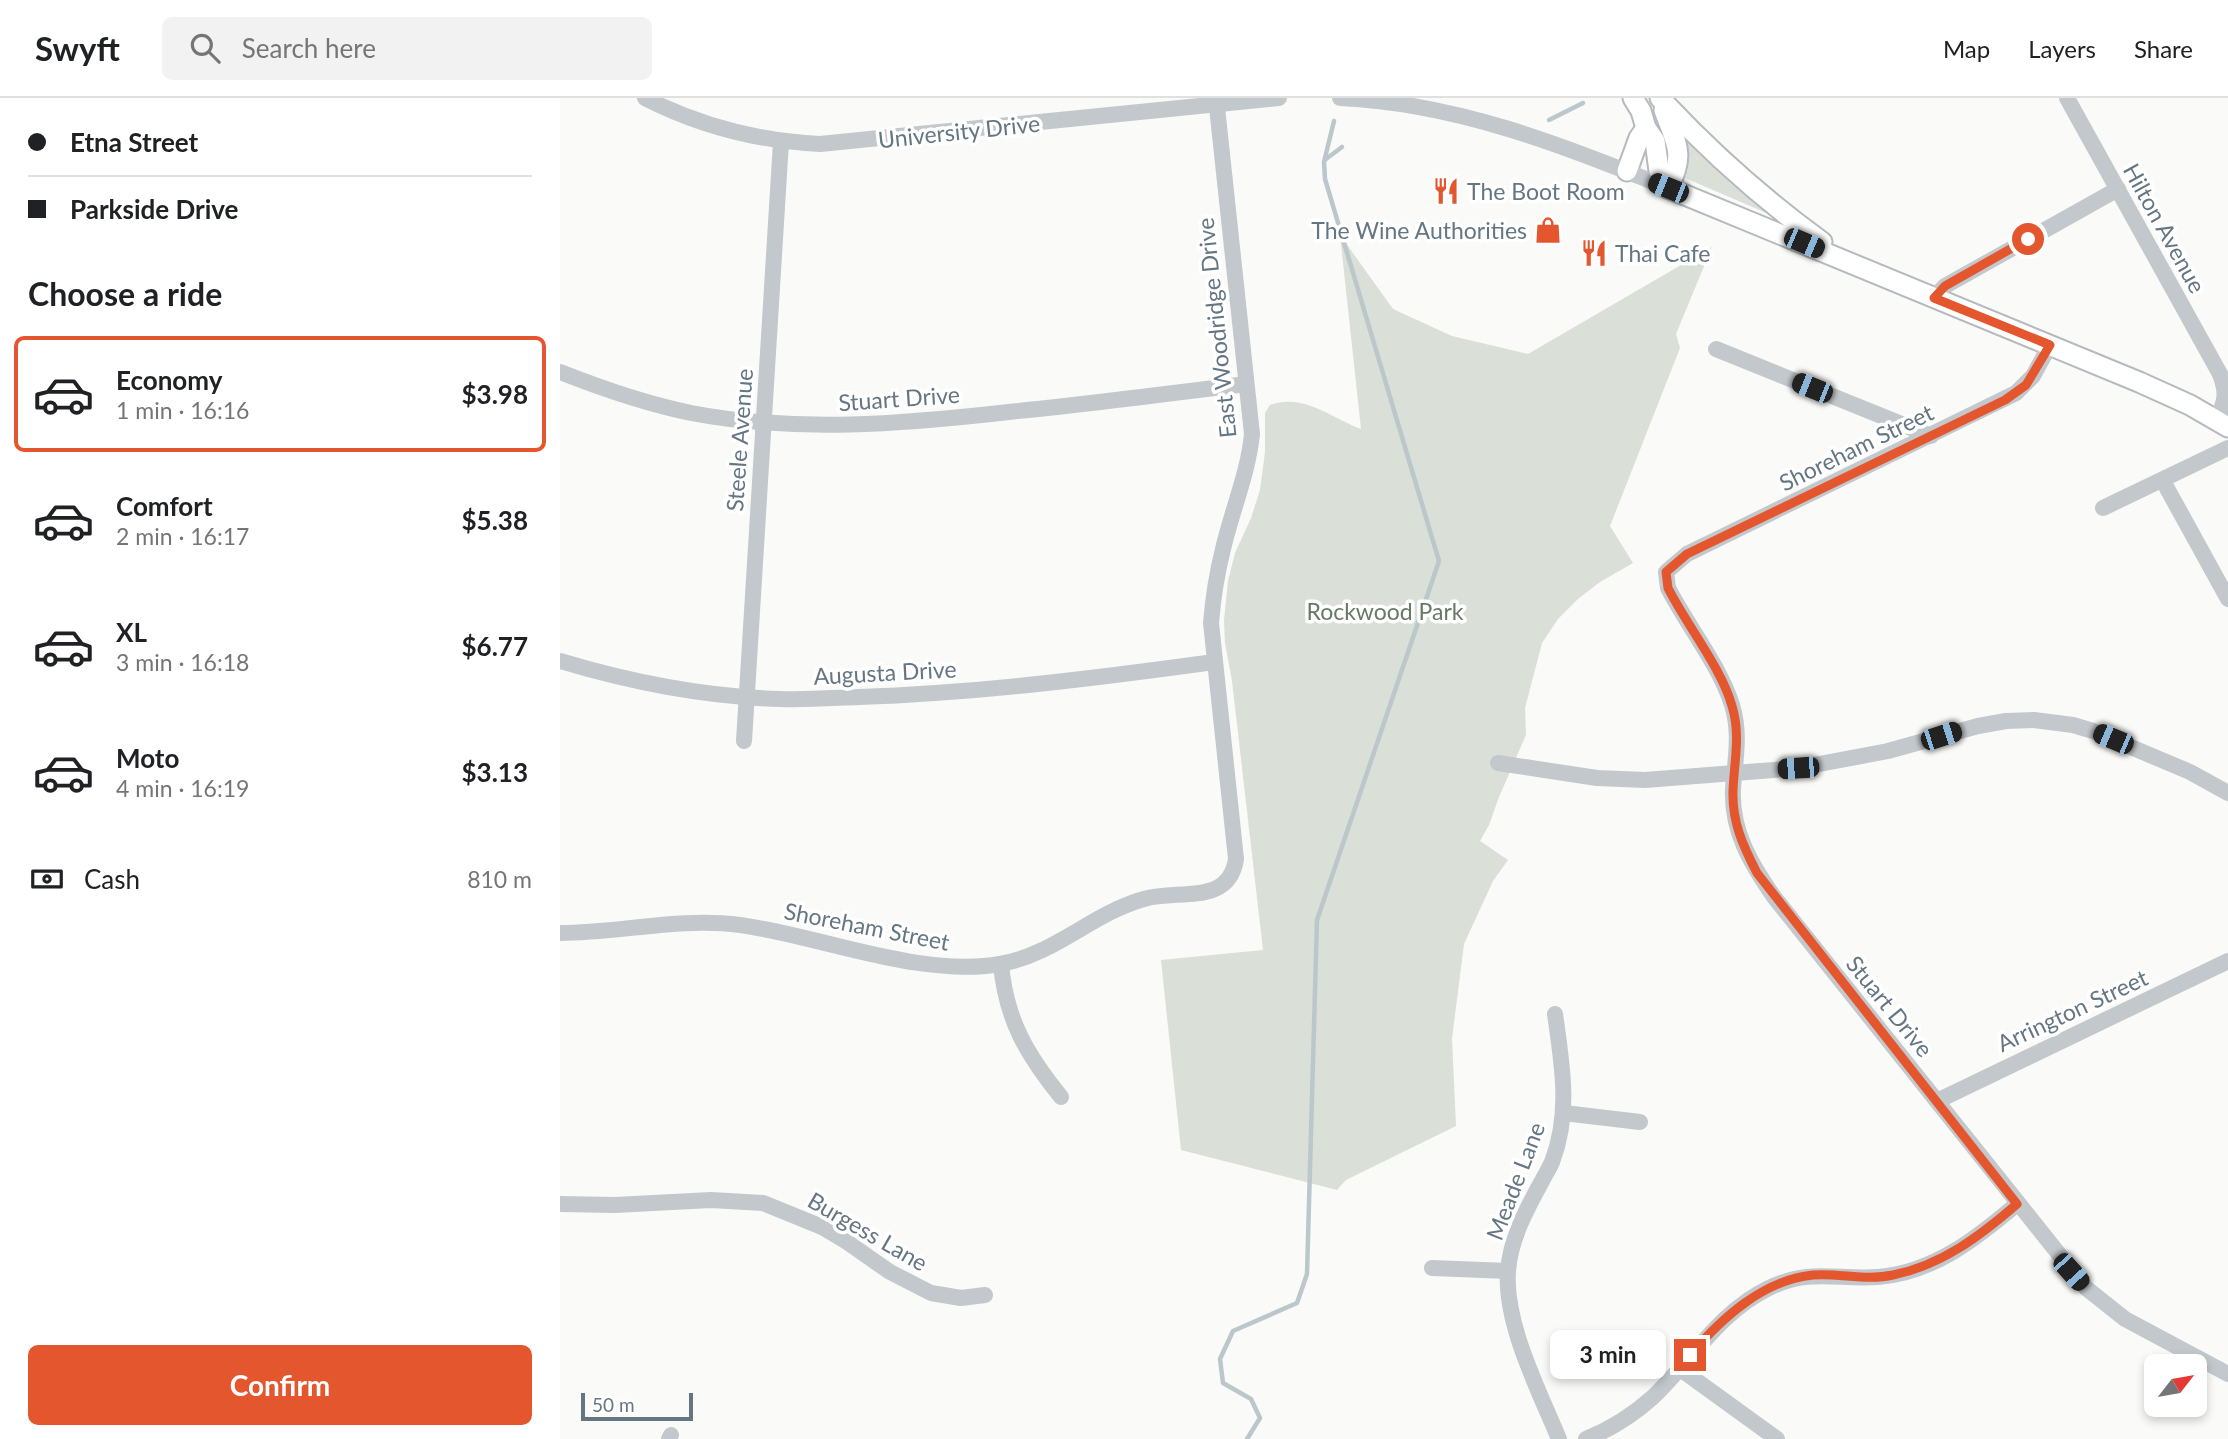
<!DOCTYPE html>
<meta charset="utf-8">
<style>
:root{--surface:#fff;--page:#f2f2f2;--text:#202124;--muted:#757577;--line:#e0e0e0;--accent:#e4572e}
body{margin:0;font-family:Lato,sans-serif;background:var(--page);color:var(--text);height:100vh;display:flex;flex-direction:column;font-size:26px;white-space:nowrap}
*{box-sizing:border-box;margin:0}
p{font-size:23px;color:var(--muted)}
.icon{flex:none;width:38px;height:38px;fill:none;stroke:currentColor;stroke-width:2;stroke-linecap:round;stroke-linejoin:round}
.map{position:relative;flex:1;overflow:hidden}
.details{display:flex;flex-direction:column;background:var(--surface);width:560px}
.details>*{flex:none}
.hud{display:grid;align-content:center;height:154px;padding:0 28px;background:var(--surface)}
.needle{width:46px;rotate:59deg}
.fabs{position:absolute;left:1584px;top:1256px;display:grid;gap:14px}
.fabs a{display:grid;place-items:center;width:63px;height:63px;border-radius:10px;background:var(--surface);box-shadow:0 4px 10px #0003;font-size:35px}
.scale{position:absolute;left:21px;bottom:18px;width:112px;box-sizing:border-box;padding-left:7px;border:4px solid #657683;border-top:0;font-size:19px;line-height:24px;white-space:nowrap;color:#657683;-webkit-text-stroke:5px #fff;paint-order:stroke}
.end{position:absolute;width:32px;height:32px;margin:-16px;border:9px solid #e4572e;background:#fff;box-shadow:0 0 0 4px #fff}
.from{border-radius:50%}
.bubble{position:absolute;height:49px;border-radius:10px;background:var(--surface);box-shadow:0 4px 10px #0003;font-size:23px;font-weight:700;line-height:49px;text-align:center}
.car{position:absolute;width:21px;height:42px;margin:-21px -10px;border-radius:9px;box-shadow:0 0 5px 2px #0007;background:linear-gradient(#222 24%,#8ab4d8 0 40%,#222 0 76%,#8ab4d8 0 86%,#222 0)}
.hud b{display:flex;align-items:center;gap:24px;height:66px;font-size:26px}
.hud b+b{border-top:2px solid var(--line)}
.hud i{width:18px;height:18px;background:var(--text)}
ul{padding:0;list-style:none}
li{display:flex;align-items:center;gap:21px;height:116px;margin:0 14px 10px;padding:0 14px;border:4px solid transparent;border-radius:10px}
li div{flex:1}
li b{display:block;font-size:26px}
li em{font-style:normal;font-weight:700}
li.current{border-color:var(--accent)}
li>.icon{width:63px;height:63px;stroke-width:1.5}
h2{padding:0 28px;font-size:32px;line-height:84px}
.pay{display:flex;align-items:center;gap:18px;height:77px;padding:0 28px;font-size:26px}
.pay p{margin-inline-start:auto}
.button{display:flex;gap:14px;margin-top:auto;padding:14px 28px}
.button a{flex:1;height:80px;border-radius:10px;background:var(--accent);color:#fff;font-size:28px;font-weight:700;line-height:80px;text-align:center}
header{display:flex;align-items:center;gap:42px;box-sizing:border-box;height:98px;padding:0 35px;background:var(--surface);border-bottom:2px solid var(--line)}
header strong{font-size:33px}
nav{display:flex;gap:38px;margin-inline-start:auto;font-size:24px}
.search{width:490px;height:63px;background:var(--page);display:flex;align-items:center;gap:18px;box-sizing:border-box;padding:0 24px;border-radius:10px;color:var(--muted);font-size:26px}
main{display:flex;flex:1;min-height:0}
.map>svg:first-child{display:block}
</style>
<header>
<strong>Swyft</strong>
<div class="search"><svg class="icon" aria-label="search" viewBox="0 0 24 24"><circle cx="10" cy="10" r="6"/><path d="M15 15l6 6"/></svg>Search here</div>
<nav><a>Map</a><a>Layers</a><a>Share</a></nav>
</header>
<main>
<section class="details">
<div class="hud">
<b><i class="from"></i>Etna Street</b>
<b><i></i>Parkside Drive</b>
</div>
<h2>Choose a ride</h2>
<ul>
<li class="current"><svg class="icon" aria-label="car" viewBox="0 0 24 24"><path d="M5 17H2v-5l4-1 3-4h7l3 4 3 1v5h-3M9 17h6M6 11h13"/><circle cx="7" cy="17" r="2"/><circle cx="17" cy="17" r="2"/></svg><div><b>Economy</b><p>1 min · 16:16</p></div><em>$3.98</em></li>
<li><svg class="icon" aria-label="car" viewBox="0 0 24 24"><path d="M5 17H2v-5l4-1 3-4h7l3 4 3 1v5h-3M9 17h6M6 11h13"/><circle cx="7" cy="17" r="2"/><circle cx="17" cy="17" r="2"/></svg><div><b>Comfort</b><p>2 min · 16:17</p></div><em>$5.38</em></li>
<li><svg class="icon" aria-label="car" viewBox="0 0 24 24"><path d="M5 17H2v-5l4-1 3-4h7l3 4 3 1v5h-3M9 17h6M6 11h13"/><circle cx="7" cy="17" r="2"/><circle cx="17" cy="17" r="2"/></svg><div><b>XL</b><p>3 min · 16:18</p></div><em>$6.77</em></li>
<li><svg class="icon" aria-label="car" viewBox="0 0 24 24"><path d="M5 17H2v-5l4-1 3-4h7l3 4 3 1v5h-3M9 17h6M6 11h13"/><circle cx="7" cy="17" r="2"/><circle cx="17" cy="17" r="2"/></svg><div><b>Moto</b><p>4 min · 16:19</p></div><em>$3.13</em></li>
</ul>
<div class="pay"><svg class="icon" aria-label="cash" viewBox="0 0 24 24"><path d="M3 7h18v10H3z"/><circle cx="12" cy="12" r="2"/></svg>Cash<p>810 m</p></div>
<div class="button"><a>Confirm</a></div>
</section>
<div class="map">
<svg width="1668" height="1341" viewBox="0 0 1668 1341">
<rect width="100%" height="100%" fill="#fafaf8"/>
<!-- green -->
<g fill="#dadfd7">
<path d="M1126 37 1211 117 1125 80Z"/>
<path d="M780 137 833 211 892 238 968 256 1152 149 1116 236 1120 250 1050 428 1073 465 1040 484 1018 501 998 521 982 545 965 610 966 637 939 699 929 727 920 743 948 762 933 783 904 846 892 941 896 1028 786 1082 777 1092 621 1052 601 862 703 852 672 583 665 545 664 522 668 483 675 455 691 420 700 392 705 354V315L710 307C744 295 771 320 801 331Z"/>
</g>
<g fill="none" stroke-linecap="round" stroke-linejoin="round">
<!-- stream -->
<g stroke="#bbc7cb" stroke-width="4.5">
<path d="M989 22 1023 5"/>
<path d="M766 61 782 49"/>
<path d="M687 1341 700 1320 691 1301 663 1285 660 1261 673 1233 737 1205 747 1176 757 822 879 463 765 81 764 64 774 23"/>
</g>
<defs>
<g id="major">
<path d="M1073 0 1081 13 1086 30 1095 43 1099 73 1108 90"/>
<path d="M1100 0C1150 54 1203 101 1262 144"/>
<path d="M1104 12C1116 46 1126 55 1108 90"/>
<path d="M1067 73 1079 40 1086 30"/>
<path d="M1108 90 1579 284 1630 307 1668 329"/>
</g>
</defs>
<!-- major casing -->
<use href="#major" stroke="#b5babe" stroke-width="23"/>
<!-- minor -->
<g stroke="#c3c8cc" stroke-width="16">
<path d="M85 0C140 28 198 43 260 46L719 0"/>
<path d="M780 0C895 5 1003 47 1108 90"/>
<path d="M1507 0 1660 276C1667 295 1666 304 1656 321"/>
<path d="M1374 200 1385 188 1558 91"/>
<path d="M1490 247 1473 278 1456 295 1127 456 1106 474 1108 490C1127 527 1160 568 1172 607 1181 636 1175 662 1173 691 1171 733 1191 766 1214 799L1526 1190 1565 1221 1668 1276"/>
<path d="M1156 251 1371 338"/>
<path d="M0 274C43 291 86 306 131 315 237 335 343 326 449 314 528 306 607 296 686 286"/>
<path d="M1603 383 1668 501"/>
<path d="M1543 410 1668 350"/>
<path d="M0 563C70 584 147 599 220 601 246 602 273 600 299 599 418 595 537 580 654 564"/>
<path d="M184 643 221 44"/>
<path d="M938 665 1037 680 1085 682 1238 670 1328 653 1418 628 1446 623 1474 622 1513 627 1533 633 1630 674 1668 695"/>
<path d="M0 835C60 835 119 819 180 827 261 838 360 880 440 866 494 857 533 815 584 801 619 791 669 808 676 761L651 525C653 500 657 475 663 451 672 412 688 376 692 336L656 0"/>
<path d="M441 866C446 922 467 957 501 999"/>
<path d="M995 916C1002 966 1011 1015 992 1064 989 1071 985 1077 982 1083 967 1110 950 1142 948 1173 944 1225 979 1293 999 1341"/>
<path d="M1377 1003 1668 863"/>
<path d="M1004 1015 1080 1024"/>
<path d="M0 1106 55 1107 151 1102 203 1105 262 1129 287 1144 330 1174 371 1195 401 1200 425 1197"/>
<path d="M872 1170 948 1173"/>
<path d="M1119 1270 1217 1341"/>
<path d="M109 1341 111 1337"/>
<path d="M1026 1341C1051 1331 1073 1317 1093 1299 1132 1262 1159 1214 1209 1190 1250 1170 1277 1182 1318 1179 1373 1175 1417 1140 1457 1106"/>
</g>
<!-- major -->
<use href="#major" stroke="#fff" stroke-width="19"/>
</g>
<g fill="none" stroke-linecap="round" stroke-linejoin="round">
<!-- route -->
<path stroke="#e4572e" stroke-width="9" d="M1130 1257C1162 1220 1203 1182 1253 1177 1280 1175 1307 1183 1333 1177 1382 1167 1420 1138 1457 1106L1197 775C1183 748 1172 724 1173 693 1174 664 1181 637 1172 608 1162 571 1126 526 1108 490L1106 474 1127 456 1445 302 1466 287 1490 247 1374 200 1385 188 1468 141"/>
</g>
<!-- icons -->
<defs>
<symbol id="restaurant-bare" viewBox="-9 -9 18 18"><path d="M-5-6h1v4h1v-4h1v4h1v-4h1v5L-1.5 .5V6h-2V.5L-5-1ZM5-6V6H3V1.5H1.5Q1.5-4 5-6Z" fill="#e4572e" stroke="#fff" stroke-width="2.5" paint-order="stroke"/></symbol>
<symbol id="shop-bare" viewBox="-9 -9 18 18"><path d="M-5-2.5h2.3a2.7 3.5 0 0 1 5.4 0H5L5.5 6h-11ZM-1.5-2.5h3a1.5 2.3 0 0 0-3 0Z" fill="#e4572e" stroke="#fff" stroke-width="2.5" paint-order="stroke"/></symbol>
</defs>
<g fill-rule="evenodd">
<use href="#restaurant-bare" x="867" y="74" width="38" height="38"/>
<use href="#shop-bare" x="969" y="113" width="38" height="38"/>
<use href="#restaurant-bare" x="1015" y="136" width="38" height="38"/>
</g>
<g text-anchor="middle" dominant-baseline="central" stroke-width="7" stroke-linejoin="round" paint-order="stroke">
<!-- street labels -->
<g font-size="23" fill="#657683" stroke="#fff">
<text transform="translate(399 33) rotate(-6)">University Drive</text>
<text transform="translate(1605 130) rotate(61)">Hilton Avenue</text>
<text transform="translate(656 230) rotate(-96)">East Woodridge Drive</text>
<text transform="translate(339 300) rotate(-4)">Stuart Drive</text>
<text transform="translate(179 342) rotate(-86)">Steele Avenue</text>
<text transform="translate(1296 349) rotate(-26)">Shoreham Street</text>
<text transform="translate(325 574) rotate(-3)">Augusta Drive</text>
<text transform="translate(307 828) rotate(11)">Shoreham Street</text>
<text transform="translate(1330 908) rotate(51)">Stuart Drive</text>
<text transform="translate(1512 912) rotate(-25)">Arrington Street</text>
<text transform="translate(955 1083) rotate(-69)">Meade Lane</text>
<text transform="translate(308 1133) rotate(30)">Burgess Lane</text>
</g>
<!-- poi labels -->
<g font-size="23" fill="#657683" stroke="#fff" text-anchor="start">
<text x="907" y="93">The Boot Room</text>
<text x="967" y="132" text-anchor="end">The Wine Authorities</text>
<text x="1055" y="155">Thai Cafe</text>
</g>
<!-- park labels -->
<g font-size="23" fill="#687a64" stroke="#fff">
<text x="825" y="513">Rockwood Park</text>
</g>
</g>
</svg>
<div class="fabs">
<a><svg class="needle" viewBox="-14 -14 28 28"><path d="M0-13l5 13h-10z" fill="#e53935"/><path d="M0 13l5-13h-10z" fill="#757577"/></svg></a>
</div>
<div class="scale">50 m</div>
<i class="end from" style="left:1468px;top:141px"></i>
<i class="end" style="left:1130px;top:1257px"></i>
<div class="bubble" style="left:990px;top:1232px;width:116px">3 min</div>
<i class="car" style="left:1108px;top:90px;rotate:292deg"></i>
<i class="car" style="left:1244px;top:145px;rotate:113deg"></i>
<i class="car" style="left:1252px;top:290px;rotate:292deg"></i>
<i class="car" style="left:1381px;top:638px;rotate:72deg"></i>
<i class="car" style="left:1553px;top:641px;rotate:293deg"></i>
<i class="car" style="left:1238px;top:670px;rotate:266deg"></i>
<i class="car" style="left:1511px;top:1174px;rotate:138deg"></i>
</div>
</main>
